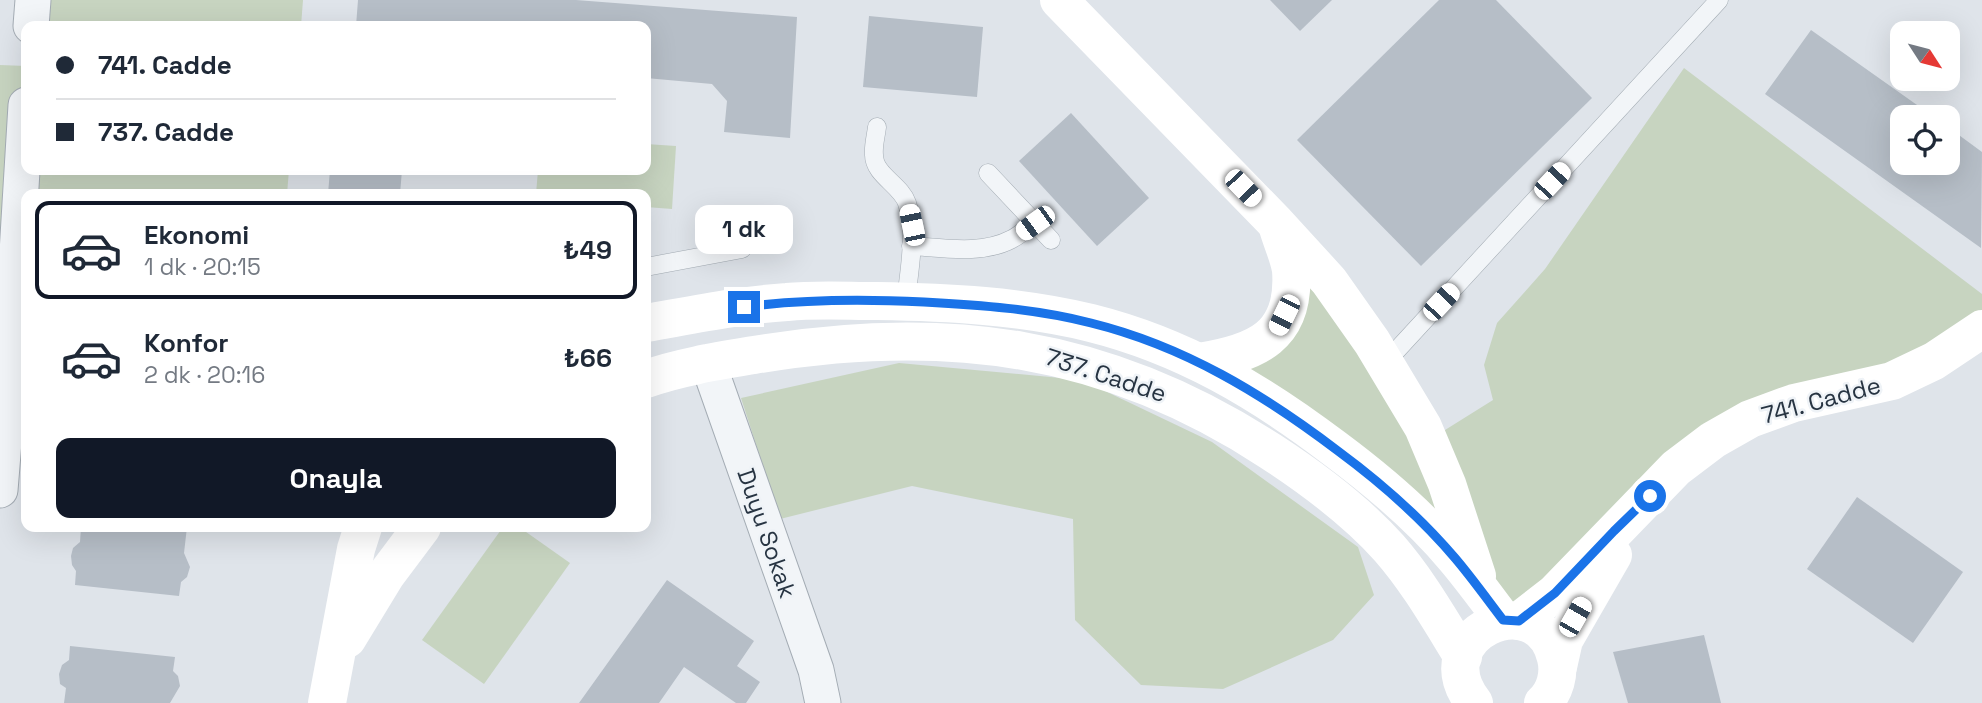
<!DOCTYPE html>
<html lang="tr">
<meta charset="utf-8">
<style>
:root{--surface:#fff;--page:#f2f2f3;--text:#1f2937;--muted:#747a83;--line:#e0e1e3;--accent:#111827}
body{margin:0;font-family:"Space Grotesk",sans-serif;background:var(--page);color:var(--text);height:100vh;display:flex;flex-direction:column;font-size:26px;white-space:nowrap}
*{box-sizing:border-box;margin:0}
p{font-size:23px;color:var(--muted)}
.icon{flex:none;width:38px;height:38px;fill:none;stroke:currentColor;stroke-width:2;stroke-linecap:round;stroke-linejoin:round}
.map{position:relative;flex:1;overflow:hidden}
.details{position:absolute;left:21px;top:189px;width:630px;height:343px;display:flex;flex-direction:column;background:var(--surface);border-radius:14px;box-shadow:0 7px 28px #0002}
.details>*{flex:none}
.banner{position:absolute;left:21px;top:21px;width:630px;height:154px;border-radius:14px;box-shadow:0 7px 28px #0002;display:grid;align-content:center;height:154px;padding:0 35px;background:var(--surface)}
.needle{width:46px;rotate:126deg}
.buttons{position:absolute;left:1890px;top:21px;display:grid;gap:14px}
.buttons a{display:grid;place-items:center;width:70px;height:70px;border-radius:14px;background:var(--surface);box-shadow:0 7px 28px #0002;font-size:35px}
.end{position:absolute;width:32px;height:32px;margin:-16px;border:9px solid #1a73e8;background:#fff;box-shadow:0 0 0 4px #fff}
.from{border-radius:50%}
.bubble{position:absolute;height:49px;border-radius:14px;background:var(--surface);box-shadow:0 7px 28px #0002;font-size:23px;font-weight:700;line-height:49px;text-align:center}
.car{position:absolute;width:21px;height:42px;margin:-21px -10px;border-radius:9px;box-shadow:0 0 5px 2px #0007;background:linear-gradient(#fff 24%,#345 0 40%,#fff 0 76%,#345 0 86%,#fff 0)}
.banner b{display:flex;align-items:center;gap:24px;height:66px;font-size:26px}
.banner b+b{border-top:2px solid var(--line)}
.banner i{width:18px;height:18px;background:var(--text)}
ul{padding:12px 0 0;list-style:none}
li{display:flex;align-items:center;gap:21px;height:98px;margin:0 14px 10px;padding:0 21px;border:4px solid transparent;border-radius:14px}
li div{flex:1}
li b{display:block;font-size:26px}
li em{font-style:normal;font-weight:700}
li.on{border-color:var(--accent)}
li>.icon{width:63px;height:63px;stroke-width:1.5}
.primary-button{display:flex;gap:14px;margin-top:auto;padding:14px 35px}
.primary-button a{flex:1;height:80px;border-radius:14px;background:var(--accent);color:#fff;font-size:28px;font-weight:700;line-height:80px;text-align:center}
.map>svg:first-child{display:block}
</style>
<div class="map">
<svg width="1982" height="703" viewBox="0 0 1982 703">
<rect width="100%" height="100%" fill="#dfe4ea"/>
<!-- green -->
<g fill="#c7d4c0">
<path d="M33 0H303L301 26H31Z"/>
<path d="M0 65 26 66V170H289L287 194H26L0 490Z"/>
<path d="M1684 68 1982 294V329L1750 419 1519 621 1234 356 1278 328 1276 223 1429 440 1493 400 1484 365 1497 323 1545 269Z"/>
<path d="M646 144 676 146 672 209 646 207V194H536L538 170H646Z"/>
<path d="M899 363 1082 380 1212 442 1358 547 1374 595 1333 640 1223 689 1141 685 1075 620 1073 519 912 486 780 519 741 398Z"/>
<path d="M503 527H519L570 563 484 684 422 640Z"/>
</g>
<!-- building -->
<g fill="#b6bec7">
<path d="M358 0H576L797 17 790 138 724 132 727 101 712 84 646 78V26H356Z"/>
<path d="M1270 0H1332L1300 31Z"/>
<path d="M1439 0H1496L1592 98 1421 266 1297 140Z"/>
<path d="M869 16 983 27 977 97 863 87Z"/>
<path d="M1811 30 1934 117H1902V163H1948V127L1982 152 1981 248 1765 94Z"/>
<path d="M1071 113 1149 198 1097 246 1019 161Z"/>
<path d="M330 170H402L400 194H328Z"/>
<path d="M1857 497 1963 572 1913 643 1807 569Z"/>
<path d="M81 527H187L184 553 190 567 187 577 181 582 179 596 75 585 76 571 72 565 71 556 73 548 80 542Z"/>
<path d="M667 580 754 641 737 666 760 682 746 703H736L684 667 659 703H579Z"/>
<path d="M1704 635 1721 703H1628L1613 652Z"/>
<path d="M70 646 175 657 173 671 178 676 180 686 170 703H64L66 688 60 684 59 674 62 665 69 660Z"/>
</g>
<g fill="none" stroke-linecap="round" stroke-linejoin="round">
<defs>
<g id="lane">
<path d="M877 127C876 136 873 146 874 155 874 175 901 185 907 203 917 234 909 270 906 301"/>
<path d="M988 173 1051 240"/>
<path d="M911 246C944 248 982 255 1012 239 1020 235 1027 228 1035 223"/>
<path d="M646 267 742 249"/>
<path d="M1385 363 1719 0"/>
</g>
<g id="street">
<path d="M31 26 33 0"/>
<path d="M708 363 816 670 823 703"/>
<path d="M0 490 10 368 26 105"/>
</g>
</defs>
<!-- lane casing -->
<use href="#lane" stroke="#a4acb4" stroke-width="19"/>
<!-- street casing -->
<use href="#street" stroke="#a4acb4" stroke-width="37"/>
<!-- lane -->
<use href="#lane" stroke="#f2f5f8" stroke-width="18"/>
<!-- street -->
<use href="#street" stroke="#f2f5f8" stroke-width="35"/>
<!-- secondary -->
<g stroke="#fff" stroke-width="38">
<path d="M1059 0 1276 223 1329 281 1372 342 1423 427 1447 484 1477 576"/>
<path d="M646 323C692 315 740 305 787 302 816 299 847 301 877 301 948 302 1021 306 1091 323 1183 346 1259 391 1334 448 1377 480 1420 516 1455 558 1472 578 1487 599 1503 620"/>
<path d="M1199 362C1256 353 1296 337 1291 270 1289 257 1282 242 1278 228"/>
<path d="M646 379C680 367 718 361 754 355 945 323 1106 344 1270 451 1313 479 1355 510 1389 548 1418 581 1440 620 1463 657"/>
<path d="M1519 621 1555 593 1676 468 1713 440 1750 419 1794 403 1892 381 1934 361 1982 329"/>
<path d="M347 639 386 575 422 527"/>
<path d="M1558 667 1564 640 1613 555"/>
<path d="M327 703 356 549 363 527"/>
<path d="M1474 703C1421 635 1538 582 1556 658 1560 674 1555 692 1543 703"/>
</g>
</g>
<g fill="none" stroke-linecap="round" stroke-linejoin="round">
<!-- route -->
<path stroke="#1a73e8" stroke-width="9" d="M744 307C804 299 864 299 924 302 980 305 1036 309 1091 323 1184 346 1263 394 1338 451 1380 482 1421 518 1455 558 1472 578 1487 599 1503 620L1519 621 1555 593 1614 531 1650 496"/>
</g>
<g text-anchor="middle" dominant-baseline="central" stroke-width="5" stroke-linejoin="round" paint-order="stroke">
<!-- street labels -->
<g font-size="24" fill="#273442" stroke="#eff3f7">
<text transform="translate(1106 375) rotate(18)">737. Cadde</text>
<text transform="translate(1821 400) rotate(-15)">741. Cadde</text>
<text transform="translate(767 533) rotate(71)">Duyu Sokak</text>
</g>
</g>
</svg>
<div class="buttons">
<a><svg class="needle" viewBox="-14 -14 28 28"><path d="M0-13l5 13h-10z" fill="#e53935"/><path d="M0 13l5-13h-10z" fill="#747a83"/></svg></a>
<a><svg class="icon" aria-label="locate" viewBox="0 0 24 24"><circle cx="12" cy="12" r="6"/><path d="M12 2v4M12 18v4M2 12h4M18 12h4"/></svg></a>
</div>
<i class="end from" style="left:1650px;top:496px"></i>
<i class="end" style="left:744px;top:307px"></i>
<div class="bubble" style="left:695px;top:205px;width:98px">1 dk</div>
<i class="car" style="left:1552px;top:181px;rotate:43deg"></i>
<i class="car" style="left:1243px;top:188px;rotate:136deg"></i>
<i class="car" style="left:1035px;top:223px;rotate:234deg"></i>
<i class="car" style="left:912px;top:225px;rotate:348deg"></i>
<i class="car" style="left:1441px;top:302px;rotate:43deg"></i>
<i class="car" style="left:1284px;top:315px;rotate:206deg"></i>
<i class="car" style="left:1575px;top:617px;rotate:30deg"></i>
<div class="banner">
<b><i class="from"></i>741. Cadde</b>
<b><i></i>737. Cadde</b>
</div>
<section class="details">
<ul>
<li class="on"><svg class="icon" aria-label="car" viewBox="0 0 24 24"><path d="M5 17H2v-5l4-1 3-4h7l3 4 3 1v5h-3M9 17h6M6 11h13"/><circle cx="7" cy="17" r="2"/><circle cx="17" cy="17" r="2"/></svg><div><b>Ekonomi</b><p>1 dk · 20:15</p></div><em>₺49</em></li>
<li><svg class="icon" aria-label="car" viewBox="0 0 24 24"><path d="M5 17H2v-5l4-1 3-4h7l3 4 3 1v5h-3M9 17h6M6 11h13"/><circle cx="7" cy="17" r="2"/><circle cx="17" cy="17" r="2"/></svg><div><b>Konfor</b><p>2 dk · 20:16</p></div><em>₺66</em></li>
</ul>
<div class="primary-button"><a>Onayla</a></div>
</section>
</div>
